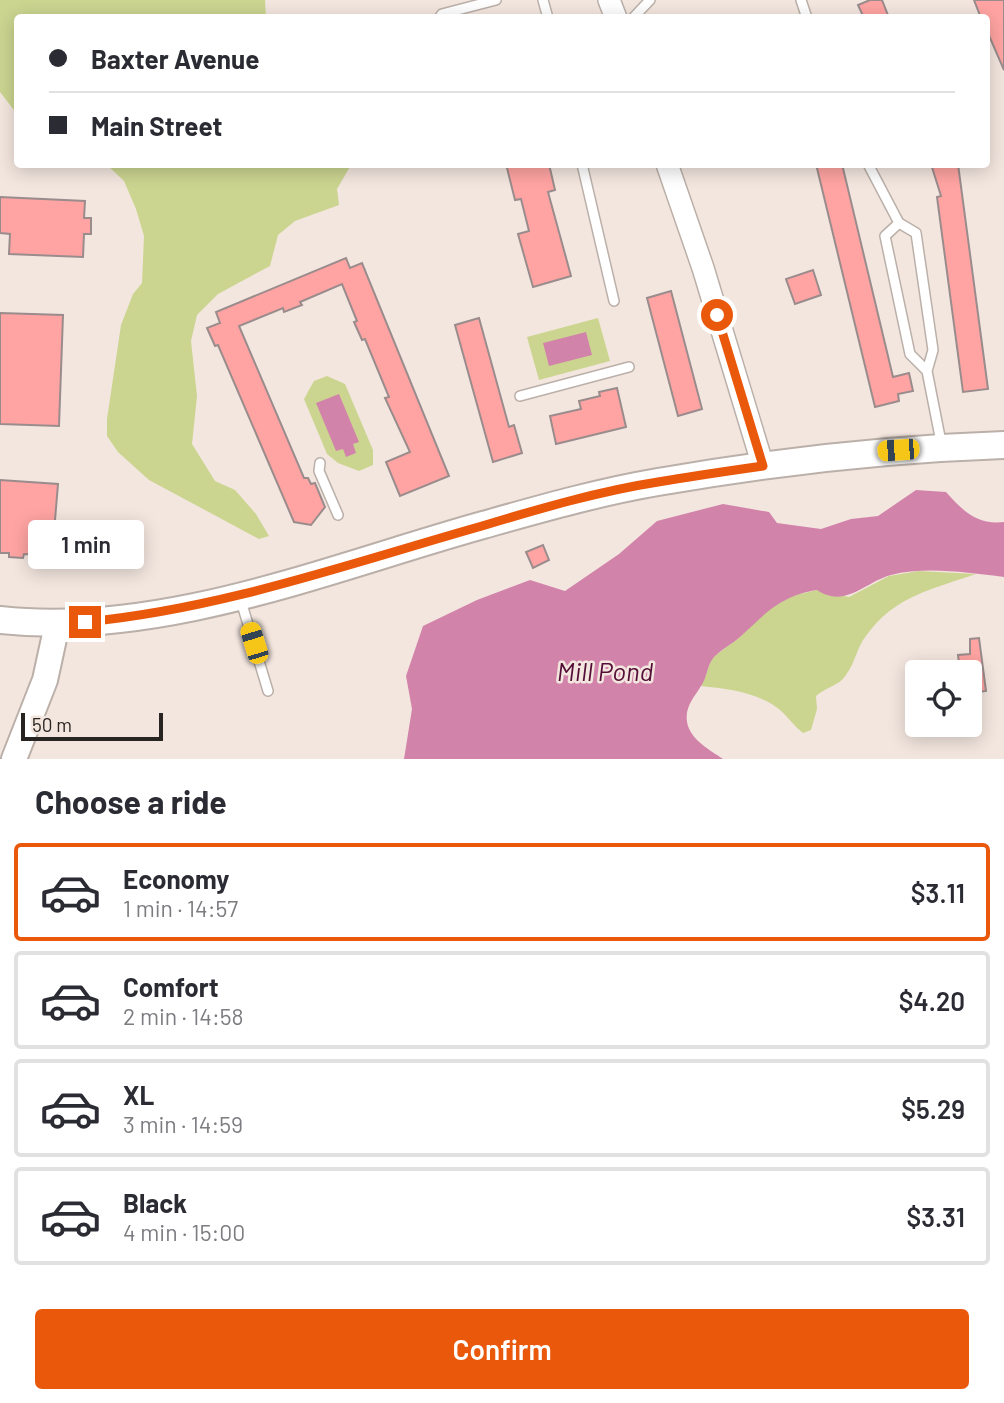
<!DOCTYPE html>
<meta charset="utf-8">
<style>
:root{--surface:#fff;--page:#f7f7f7;--text:#2b2b33;--muted:#7c7c81;--line:#e1e1e2;--accent:#ea580c}
body{margin:0;font-family:Barlow,sans-serif;background:var(--page);color:var(--text);height:100vh;display:flex;flex-direction:column;font-size:26px;white-space:nowrap}
*{box-sizing:border-box;margin:0}
p{font-size:23px;color:var(--muted)}
.icon{flex:none;width:38px;height:38px;fill:none;stroke:currentColor;stroke-width:2;stroke-linecap:round;stroke-linejoin:round}
.map{position:relative;height:759px;overflow:hidden}
.drawer{display:flex;flex-direction:column;background:var(--surface);flex:1}
.drawer>*{flex:none}
.top-card{position:absolute;left:14px;top:14px;width:976px;height:154px;border-radius:7px;box-shadow:0 4px 18px #0003;display:grid;align-content:center;height:154px;padding:0 35px;background:var(--surface)}
.controls{position:absolute;left:905px;top:660px;display:grid;gap:14px}
.controls a{display:grid;place-items:center;width:77px;height:77px;border-radius:7px;background:var(--surface);box-shadow:0 4px 18px #0003;font-size:35px}
.scale{position:absolute;left:21px;bottom:18px;width:142px;box-sizing:border-box;padding-left:7px;border:4px solid #282421;border-top:0;font-size:19px;line-height:24px;white-space:nowrap;color:#282421;-webkit-text-stroke:5px #f3e6df;paint-order:stroke}
.end{position:absolute;width:32px;height:32px;margin:-16px;border:9px solid #ea580c;background:#fff;box-shadow:0 0 0 4px #fff}
.from{border-radius:50%}
.bubble{position:absolute;height:49px;border-radius:7px;background:var(--surface);box-shadow:0 4px 18px #0003;font-size:23px;font-weight:600;line-height:49px;text-align:center}
.car{position:absolute;width:21px;height:42px;margin:-21px -10px;border-radius:9px;box-shadow:0 0 5px 2px #0007;background:linear-gradient(#f5c518 24%,#345 0 40%,#f5c518 0 76%,#345 0 86%,#f5c518 0)}
.top-card b{display:flex;align-items:center;gap:24px;height:66px;font-size:26px}
.top-card b+b{border-top:2px solid var(--line)}
.top-card i{width:18px;height:18px;background:var(--text)}
ul{padding:0;list-style:none}
li{display:flex;align-items:center;gap:21px;height:98px;margin:0 14px 10px;padding:0 21px;border:4px solid var(--line);border-radius:7px}
li div{flex:1}
li b{display:block;font-size:26px}
li em{font-style:normal;font-weight:600}
li.current{border-color:var(--accent)}
li>.icon{width:63px;height:63px;stroke-width:1.5}
h2{padding:0 35px;font-size:32px;line-height:84px}
.button{display:flex;gap:14px;margin-top:auto;padding:14px 35px}
.button a{flex:1;height:80px;border-radius:7px;background:var(--accent);color:#fff;font-size:28px;font-weight:600;line-height:80px;text-align:center}
.map>svg:first-child{display:block}
</style>
<div class="map">
<svg width="1004" height="759" viewBox="0 0 1004 759">
<rect width="100%" height="100%" fill="#f3e6df"/>
<!-- green -->
<g fill="#cbd590">
<path d="M0 0H265L266 17 18 18 17 114 0 92Z"/>
<path d="M107 165H351L337 189 339 205 295 221 278 235 270 266 218 294 197 315 191 341 197 396 192 444 215 481 235 490 256 514 269 536 259 539 149 480 118 452 107 436V419L121 325 133 294 142 283 144 236 136 209 124 181Z"/>
<path d="M598 318 610 361 539 380 527 337Z"/>
<path d="M327 376 345 384 373 450V465L359 471 338 463 327 454 304 399 314 381Z"/>
<path d="M919 571 976 574C933 589 894 596 866 636 857 647 855 663 846 675 839 686 826 687 816 696L817 709 811 730 803 733C794 726 788 717 780 710 758 692 728 689 701 686L712 658 740 637 761 614 791 596 817 590 849 597 889 576Z"/>
</g>
<!-- water -->
<g fill="#d283aa">
<path d="M586 332 592 355 549 366 543 343Z"/>
<path d="M339 394 359 442 353 444 356 453 346 457 343 449 336 451 316 403Z"/>
<path d="M916 490 946 492C963 511 977 525 1004 522V577C968 573 927 566 891 575 865 582 845 609 817 590 780 596 766 613 740 637 732 644 722 649 714 657 707 665 707 678 701 686 693 699 683 709 688 726 693 741 710 750 723 759H404L412 709 406 676 423 626 477 600 530 580 565 591 619 554 657 521 723 504 769 512 777 523 821 529 851 519 878 516Z"/>
</g>
<!-- building -->
<g fill="#ffa4a2" stroke="#9a8c8c" stroke-width="2">
<path d="M870 0H882L889 18H864L858 5Z"/>
<path d="M974 0H1004V70L987 31V18H981Z"/>
<path d="M506 164H549L555 190 548 192 571 276 533 287 518 234 529 231 521 199 515 200Z"/>
<path d="M816 164H842L893 377 909 373 913 391 898 394 899 401 875 407Z"/>
<path d="M931 164H958L988 389 963 392 937 197 941 196Z"/>
<path d="M0 197 85 201 84 218H91V234H84L83 257 9 254 10 234 0 233Z"/>
<path d="M346 258 350 268 362 263 449 476 400 496 386 462 410 452 385 398 389 397 365 339 362 340 354 322 357 321 342 284 300 302 302 305 284 312 283 308 239 326 304 478H308L311 484 315 483 325 507 311 525 294 522 218 345 215 346 207 328 220 323 216 312Z"/>
<path d="M813 270 821 295 795 304 786 279Z"/>
<path d="M671 291 702 409 678 416 647 298Z"/>
<path d="M0 313 63 315 59 426 0 424Z"/>
<path d="M479 318 509 427 514 425 522 453 493 462 455 325Z"/>
<path d="M617 388 626 427 556 444 550 416 581 409 579 401 600 396 599 392Z"/>
<path d="M0 480 58 484 52 556 24 554 23 558 9 557V553H0Z"/>
<path d="M543 545 549 560 533 568 526 552Z"/>
<path d="M979 638 986 691 970 693V672H960L958 655 970 654V639Z"/>
</g>
<g fill="none" stroke-linecap="round" stroke-linejoin="round">
<defs>
<g id="service">
<path d="M543 0 548 18"/>
<path d="M801 0 807 18"/>
<path d="M439 18 442 14 496 0"/>
<path d="M633 18 650 0"/>
<path d="M582 164 614 301"/>
<path d="M868 164 899 223"/>
<path d="M927 371 910 354 885 236 899 223 916 233 933 350 927 371 942 447"/>
<path d="M520 396 629 367"/>
<path d="M320 463 319 471 338 515"/>
<path d="M241 601 268 691"/>
</g>
<g id="tertiary">
<path d="M609 0 616 18"/>
<path d="M667 164 703 268 763 466"/>
</g>
<path id="secondary" d="M14 759 45 680 57 625"/>
<path id="primary" d="M0 620C162 638 329 568 483 525 540 509 599 492 658 482 772 462 888 449 1004 445"/>
</defs>
<!-- service casing -->
<use href="#service" stroke="#bbb0a9" stroke-width="12"/>
<!-- tertiary casing -->
<use href="#tertiary" stroke="#bbb0a9" stroke-width="24"/>
<!-- secondary casing -->
<use href="#secondary" stroke="#bbb0a9" stroke-width="28"/>
<!-- primary casing -->
<use href="#primary" stroke="#bbb0a9" stroke-width="30"/>
<!-- service -->
<use href="#service" stroke="#fff" stroke-width="9"/>
<!-- tertiary -->
<use href="#tertiary" stroke="#fff" stroke-width="21"/>
<!-- secondary -->
<use href="#secondary" stroke="#fff" stroke-width="24"/>
<!-- primary -->
<use href="#primary" stroke="#fff" stroke-width="26"/>
</g>
<g fill="none" stroke-linecap="round" stroke-linejoin="round">
<!-- route -->
<path stroke="#ea580c" stroke-width="9" d="M85 622C222 609 351 563 482 526 538 509 600 491 658 482 693 476 728 471 763 466L717 315"/>
</g>
<g text-anchor="middle" dominant-baseline="central" stroke-width="5" stroke-linejoin="round" paint-order="stroke">
<!-- water labels -->
<g font-size="26" font-style="italic" fill="#540d37" stroke="#f3e6df">
<text x="605" y="670">Mill Pond</text>
</g>
</g>
</svg>
<div class="controls">
<a><svg class="icon" aria-label="locate" viewBox="0 0 24 24"><circle cx="12" cy="12" r="6"/><path d="M12 2v4M12 18v4M2 12h4M18 12h4"/></svg></a>
</div>
<div class="scale">50 m</div>
<i class="end from" style="left:717px;top:315px"></i>
<i class="end" style="left:85px;top:622px"></i>
<div class="bubble" style="left:28px;top:520px;width:116px">1 min</div>
<i class="car" style="left:898px;top:450px;rotate:266deg"></i>
<i class="car" style="left:254px;top:643px;rotate:343deg"></i>
<div class="top-card">
<b><i class="from"></i>Baxter Avenue</b>
<b><i></i>Main Street</b>
</div>
</div>
<section class="drawer">
<h2>Choose a ride</h2>
<ul>
<li class="current"><svg class="icon" aria-label="car" viewBox="0 0 24 24"><path d="M5 17H2v-5l4-1 3-4h7l3 4 3 1v5h-3M9 17h6M6 11h13"/><circle cx="7" cy="17" r="2"/><circle cx="17" cy="17" r="2"/></svg><div><b>Economy</b><p>1 min · 14:57</p></div><em>$3.11</em></li>
<li><svg class="icon" aria-label="car" viewBox="0 0 24 24"><path d="M5 17H2v-5l4-1 3-4h7l3 4 3 1v5h-3M9 17h6M6 11h13"/><circle cx="7" cy="17" r="2"/><circle cx="17" cy="17" r="2"/></svg><div><b>Comfort</b><p>2 min · 14:58</p></div><em>$4.20</em></li>
<li><svg class="icon" aria-label="car" viewBox="0 0 24 24"><path d="M5 17H2v-5l4-1 3-4h7l3 4 3 1v5h-3M9 17h6M6 11h13"/><circle cx="7" cy="17" r="2"/><circle cx="17" cy="17" r="2"/></svg><div><b>XL</b><p>3 min · 14:59</p></div><em>$5.29</em></li>
<li><svg class="icon" aria-label="car" viewBox="0 0 24 24"><path d="M5 17H2v-5l4-1 3-4h7l3 4 3 1v5h-3M9 17h6M6 11h13"/><circle cx="7" cy="17" r="2"/><circle cx="17" cy="17" r="2"/></svg><div><b>Black</b><p>4 min · 15:00</p></div><em>$3.31</em></li>
</ul>
<div class="button"><a>Confirm</a></div>
</section>
